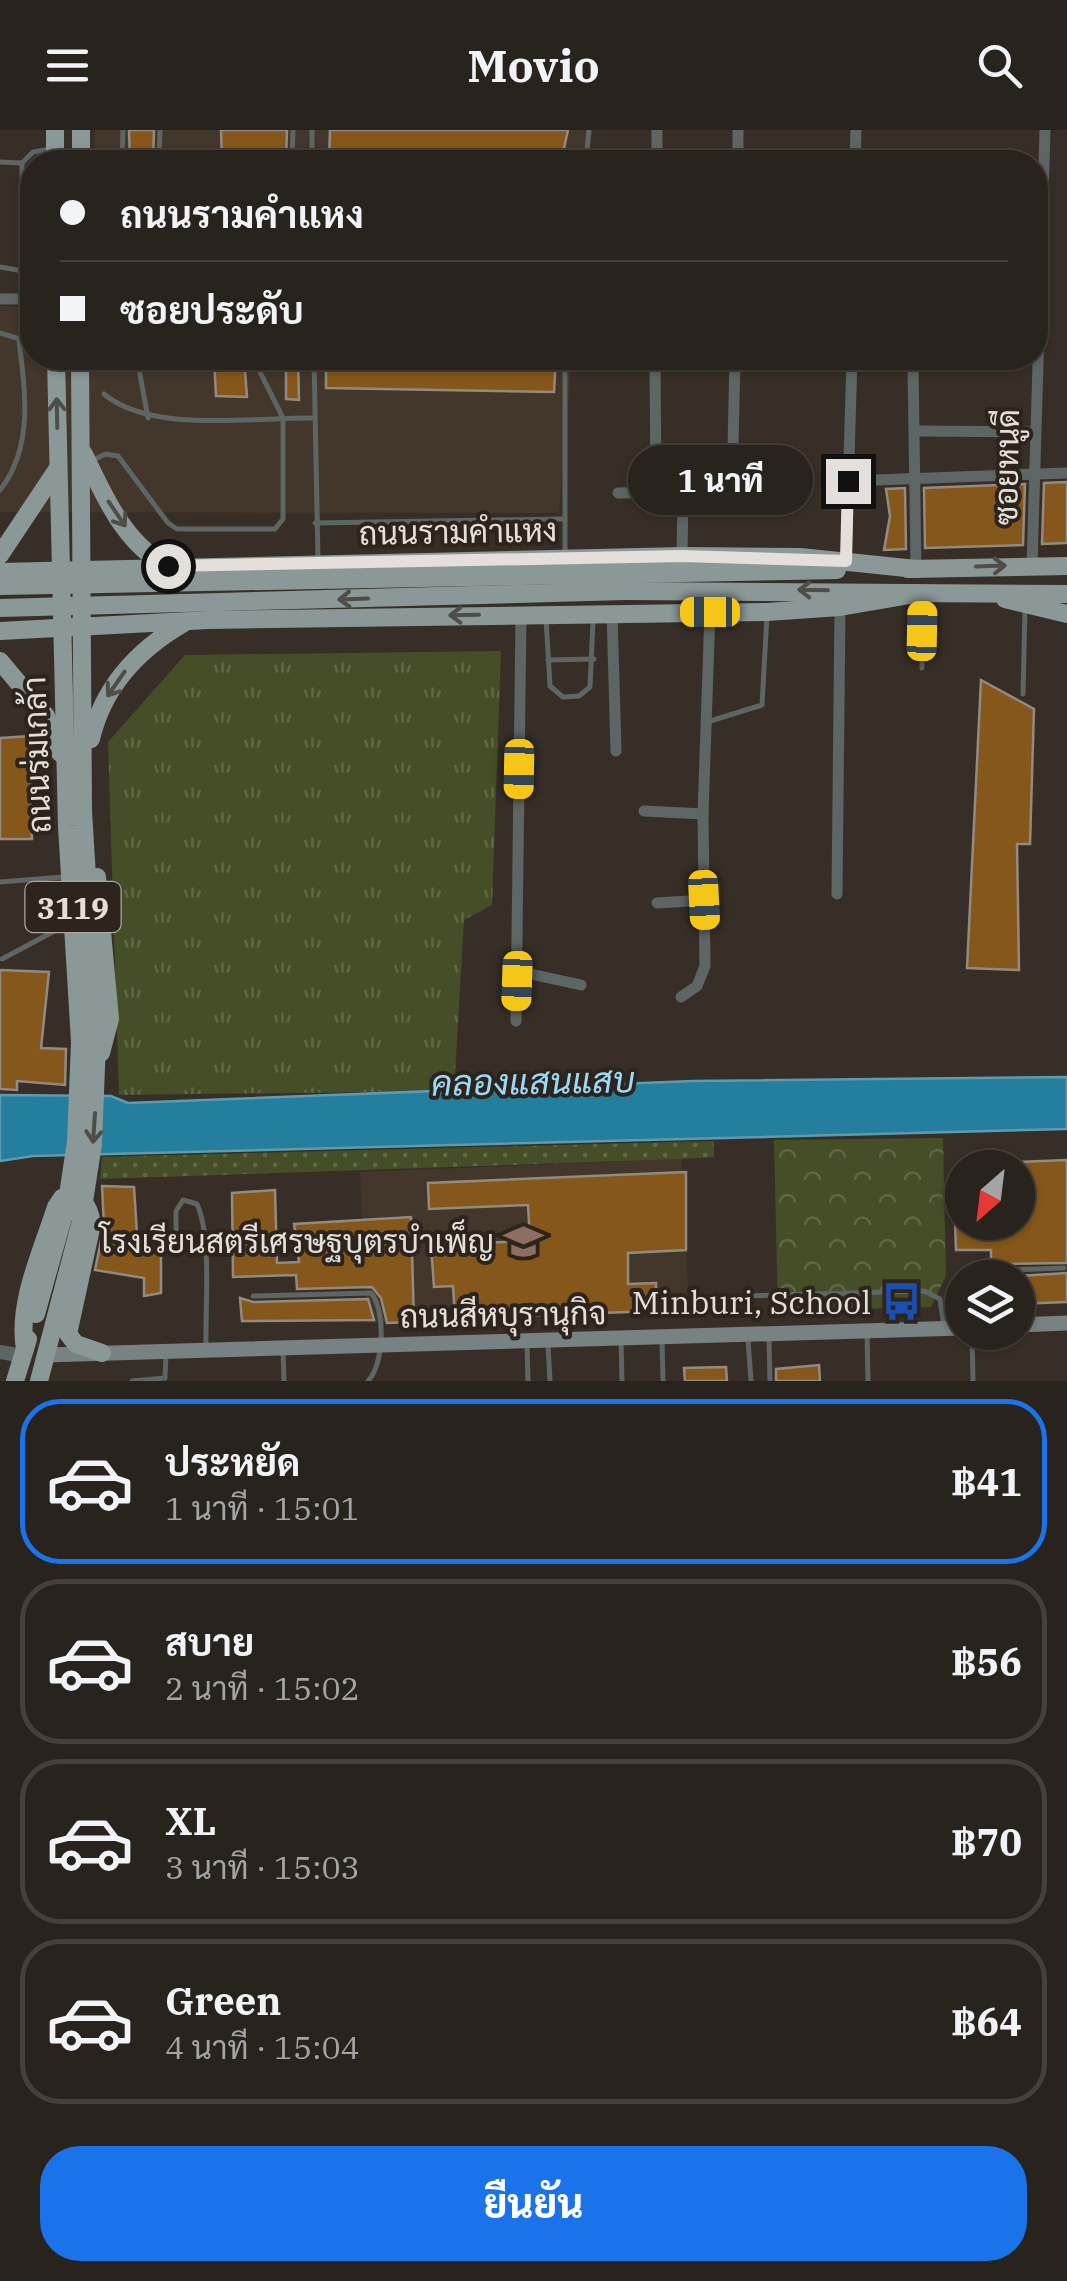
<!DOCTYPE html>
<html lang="th">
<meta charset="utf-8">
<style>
:root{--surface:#29231d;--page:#312b26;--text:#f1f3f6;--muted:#a5a4a4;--line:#45403b;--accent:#1a73e8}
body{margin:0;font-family:"IBM Plex Serif",Sarabun,serif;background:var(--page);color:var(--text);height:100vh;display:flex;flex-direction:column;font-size:38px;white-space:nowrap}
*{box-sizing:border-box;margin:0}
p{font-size:32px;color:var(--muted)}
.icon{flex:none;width:55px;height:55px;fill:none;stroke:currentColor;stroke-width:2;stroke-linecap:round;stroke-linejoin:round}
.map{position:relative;height:1251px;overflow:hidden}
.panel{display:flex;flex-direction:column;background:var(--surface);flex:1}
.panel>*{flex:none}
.hud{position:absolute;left:20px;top:20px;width:1028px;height:220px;border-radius:40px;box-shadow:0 2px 8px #0004,0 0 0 2px var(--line);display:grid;align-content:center;height:220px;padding:0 40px;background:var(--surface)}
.needle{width:65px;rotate:208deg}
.fabs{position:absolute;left:945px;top:1020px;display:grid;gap:20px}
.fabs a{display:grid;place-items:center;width:90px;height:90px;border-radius:50%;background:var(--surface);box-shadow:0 2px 8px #0004,0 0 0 2px var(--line);font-size:50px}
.end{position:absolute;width:45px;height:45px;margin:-22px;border:12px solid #e4dfda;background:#111;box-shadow:0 0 0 5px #111}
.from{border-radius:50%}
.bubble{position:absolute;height:70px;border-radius:35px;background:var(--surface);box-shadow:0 2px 8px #0004,0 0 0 2px var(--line);font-size:32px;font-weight:800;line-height:70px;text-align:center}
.car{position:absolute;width:30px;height:60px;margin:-30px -15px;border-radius:12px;box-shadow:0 0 8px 2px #0007;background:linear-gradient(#f5c518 24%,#345 0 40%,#f5c518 0 76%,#345 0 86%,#f5c518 0)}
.hud b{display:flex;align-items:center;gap:35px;height:95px;font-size:38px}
.hud b+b{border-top:2px solid var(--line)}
.hud i{width:25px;height:25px;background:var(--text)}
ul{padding:18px 0 0;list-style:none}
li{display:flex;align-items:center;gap:30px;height:165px;margin:0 20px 15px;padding:0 20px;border:5px solid var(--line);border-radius:40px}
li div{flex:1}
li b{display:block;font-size:38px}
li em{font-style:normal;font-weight:800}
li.selected{border-color:var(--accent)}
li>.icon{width:90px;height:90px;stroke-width:1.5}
.primary-button{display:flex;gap:20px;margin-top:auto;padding:20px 40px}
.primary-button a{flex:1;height:115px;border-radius:40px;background:var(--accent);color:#fff;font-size:40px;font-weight:800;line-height:115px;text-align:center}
header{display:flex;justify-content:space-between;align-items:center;height:130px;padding:0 40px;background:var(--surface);font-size:45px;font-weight:800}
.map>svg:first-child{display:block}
</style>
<header><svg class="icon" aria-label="menu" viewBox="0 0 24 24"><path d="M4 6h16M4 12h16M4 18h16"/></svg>Movio<svg class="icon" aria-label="search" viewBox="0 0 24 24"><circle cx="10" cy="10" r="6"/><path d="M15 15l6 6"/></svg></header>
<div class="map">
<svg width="1067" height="1251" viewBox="0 0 1067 1251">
<defs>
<pattern id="grass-tufts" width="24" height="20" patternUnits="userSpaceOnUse" patternTransform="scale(2.5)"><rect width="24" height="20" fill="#454e27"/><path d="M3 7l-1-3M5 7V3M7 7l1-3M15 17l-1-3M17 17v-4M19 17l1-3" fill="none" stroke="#606746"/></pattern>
<pattern id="forest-crowns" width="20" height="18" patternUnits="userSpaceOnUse" patternTransform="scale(2.5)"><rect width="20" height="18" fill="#454e27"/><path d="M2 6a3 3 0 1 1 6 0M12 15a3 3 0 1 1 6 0" fill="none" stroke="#606746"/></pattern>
<pattern id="garden-dots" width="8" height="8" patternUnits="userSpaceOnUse" patternTransform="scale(2.5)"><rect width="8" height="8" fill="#454e27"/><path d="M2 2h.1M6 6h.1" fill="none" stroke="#606746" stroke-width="1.8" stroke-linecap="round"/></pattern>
</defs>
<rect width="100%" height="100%" fill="#372f27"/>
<!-- built -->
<g fill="#43372b">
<path d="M95 0H592L589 32H94Z"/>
<path d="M0 176 32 177V228H572L559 383 0 382Z"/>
<path d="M682 1029 689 1180 366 1193 360 1042Z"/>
</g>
<!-- grass -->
<path fill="url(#grass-tufts)" d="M501 521 492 775 464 790 454 961 119 965 108 612 185 525Z"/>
<!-- forest -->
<path fill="url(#forest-crowns)" d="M943 1008 946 1146 931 1177 778 1181 774 1010Z"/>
<!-- garden -->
<path fill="url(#garden-dots)" d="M714 1011V1027L682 1029 100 1049 102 1027Z"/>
<!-- water -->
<path fill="#247e9e" stroke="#5e9bb0" stroke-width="2.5" d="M1067 947V999L33 1026 0 1031V965L111 966 128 973 693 951Z"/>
<!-- building -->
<g fill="#85571a" stroke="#938a81" stroke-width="2.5">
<path d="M129 0H154L153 32H130Z"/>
<path d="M221 0H287L286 32H222Z"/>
<path d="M330 0H568L561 32H329Z"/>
<path d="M214 228H244L247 267 216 266Z"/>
<path d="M286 228H298L299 270 286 269Z"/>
<path d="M326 228H556L554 262 326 258Z"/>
<path d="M1067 352V413L1042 414 1044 353Z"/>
<path d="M1025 354 1023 415 925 418 924 358Z"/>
<path d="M905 358 906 419 884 420 890 386 886 359Z"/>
<path d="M981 550 1034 579 1030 714H1017L1019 840 967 838Z"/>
<path d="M29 606 32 709H0V608Z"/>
<path d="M0 840 49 842 41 918 66 919 65 955 17 951V960L0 959Z"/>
<path d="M1067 1030V1133L991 1134V1120H956L955 1092H1018V1032Z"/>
<path d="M686 1042V1120L628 1123V1154L656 1153V1181L455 1188 453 1156 434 1157 431 1115 530 1111 528 1075 429 1079 428 1053Z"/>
<path d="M102 1056 134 1057 138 1120 161 1119V1163L144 1166V1148L95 1140 104 1096Z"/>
<path d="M275 1060 277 1133 299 1132 294 1094 411 1087 414 1192 387 1193 381 1168 372 1157 297 1159 296 1145 233 1147 232 1063Z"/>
<path d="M1067 1143V1172L1018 1174V1146Z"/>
<path d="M240 1168 253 1172 368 1169 374 1190 242 1191Z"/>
<path d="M819 1235 820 1251H776V1239Z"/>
<path d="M726 1237 727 1251H685L684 1238Z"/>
</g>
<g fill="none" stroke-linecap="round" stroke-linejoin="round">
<!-- service -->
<g stroke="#5e6565" stroke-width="5">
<path d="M312 0V32"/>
<path d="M0 32 22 33"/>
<path d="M122 32 123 0"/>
<path d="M159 32 160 0"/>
<path d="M292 32 293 0"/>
<path d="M567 32 568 23 587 20 589 0"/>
<path d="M0 137 23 141"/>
<path d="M23 168 22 33 33 22 51 19"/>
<path d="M0 203 32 213"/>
<path d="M137 228 148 288"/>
<path d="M314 228 318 430"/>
<path d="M104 264C151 304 255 287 315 288"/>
<path d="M93 330 106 324 118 326 168 393 177 399H275L283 389V288L253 228"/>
<path d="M0 360C33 319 26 261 19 212"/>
<path d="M315 393 564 389"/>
<path d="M565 424V228"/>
<path d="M546 488 550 556 563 567 579 566 590 557 593 491"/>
<path d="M548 530 594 529"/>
<path d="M922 538 923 466"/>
<path d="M1023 564 1025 480"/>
<path d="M707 592 762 575 767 485"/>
<path d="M0 752 63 747"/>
<path d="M2 829 62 797"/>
<path d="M203 1113 176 1109V1081L183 1070 197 1074C212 1107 205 1178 206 1216"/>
<path d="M975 1148 980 1141 1064 1138"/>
<path d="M253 1166 371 1163C386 1180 384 1235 368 1251"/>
<path d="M743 1166 924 1161 940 1169 944 1196"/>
<path d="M972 1202 973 1251"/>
<path d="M867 1204 868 1251"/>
<path d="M769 1207 770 1251"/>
<path d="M621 1209 622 1251"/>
<path d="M748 1209 751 1251"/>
<path d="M662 1211 663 1251"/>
<path d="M527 1214 528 1251"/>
<path d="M548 1214 550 1251"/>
<path d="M283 1220 284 1251"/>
<path d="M165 1248 166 1224"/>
<path d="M132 1251 165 1248"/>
</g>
<!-- minor -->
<g stroke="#5e6565" stroke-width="11">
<path d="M657 32V0"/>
<path d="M738 32V0"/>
<path d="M855 32 856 0"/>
<path d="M0 169H32"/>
<path d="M655 228 656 361"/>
<path d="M913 235 916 439"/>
<path d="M914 301 1033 302"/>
<path d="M848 351 1067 343"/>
<path d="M618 363C657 361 693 368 732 360L735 228"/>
<path d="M682 426 683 366"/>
<path d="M846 431 852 228"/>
<path d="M1032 435 1045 0"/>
<path d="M612 483 616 621"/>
<path d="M644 681 703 684"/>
<path d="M837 764 840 477"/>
<path d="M657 773 705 770"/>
<path d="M517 841 581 855"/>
<path d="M681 867 697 856 705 836 703 684 710 482"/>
<path d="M516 891 521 484"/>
</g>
<!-- tertiary -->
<path stroke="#5e6565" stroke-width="14" d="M0 1222 23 1226"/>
<!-- secondary -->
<g stroke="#788282" stroke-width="15">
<path d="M1018 1195 1067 1193"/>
<path d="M45 1225 962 1198"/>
</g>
<!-- primary -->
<g stroke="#8b9898" stroke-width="18">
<path d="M55 0V32"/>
<path d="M81 32V0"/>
<path d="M56 228 67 696 80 912"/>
<path d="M80 228 83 681 97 911"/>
<path d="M84 324C103 364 124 412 164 434"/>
<path d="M0 425 58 338"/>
<path d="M908 439 1067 436"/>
<path d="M0 442 682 426 800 427 916 439"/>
<path d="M626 444 837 440"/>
<path d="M625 461 1067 464"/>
<path d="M1005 469 1067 484"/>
<path d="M0 501 208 490 767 482 840 477 910 465"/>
<path d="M0 531 46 586 60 623"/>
<path d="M91 609C103 557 139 519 184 493"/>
<path d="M97 747 110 889 101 923"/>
<path d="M36 1184 64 1084"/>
<path d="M25 1219C17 1173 42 1121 56 1077L62 1068C83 1067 89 1074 92 1094L68 1204 76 1214 102 1223"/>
<path d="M15 1251 28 1209"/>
<path d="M39 1251 82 1087"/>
</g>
<!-- primary-bridge -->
<g stroke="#8b9898" stroke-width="18">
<path d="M0 456 626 444"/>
<path d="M0 478 625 461"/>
<path d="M65 1084 76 1012 80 912"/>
<path d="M82 1084 93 1014 97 911"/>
</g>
</g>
<!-- one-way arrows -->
<defs><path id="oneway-shaft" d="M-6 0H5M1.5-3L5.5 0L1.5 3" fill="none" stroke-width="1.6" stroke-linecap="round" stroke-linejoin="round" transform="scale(2.5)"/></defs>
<g stroke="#4e4d48">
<use href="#oneway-shaft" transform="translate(57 283) rotate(-91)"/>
<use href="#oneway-shaft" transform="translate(117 384) rotate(56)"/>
<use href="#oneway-shaft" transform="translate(991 436) rotate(-2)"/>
<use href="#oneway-shaft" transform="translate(813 460) rotate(-179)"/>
<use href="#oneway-shaft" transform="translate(353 469) rotate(178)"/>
<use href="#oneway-shaft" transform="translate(464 485) rotate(179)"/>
<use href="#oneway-shaft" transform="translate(116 554) rotate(125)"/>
<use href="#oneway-shaft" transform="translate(94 998) rotate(94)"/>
</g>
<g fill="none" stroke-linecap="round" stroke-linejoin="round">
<!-- route -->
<path stroke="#e4dfda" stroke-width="12" d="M168 436 682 426 846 431 848 351"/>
</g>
<!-- icons -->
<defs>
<symbol id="school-bare" viewBox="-9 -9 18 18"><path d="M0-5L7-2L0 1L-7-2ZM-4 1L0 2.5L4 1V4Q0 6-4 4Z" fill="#8d6e63" stroke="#2d251d" stroke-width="2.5" paint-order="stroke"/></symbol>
<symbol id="bus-bare" viewBox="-9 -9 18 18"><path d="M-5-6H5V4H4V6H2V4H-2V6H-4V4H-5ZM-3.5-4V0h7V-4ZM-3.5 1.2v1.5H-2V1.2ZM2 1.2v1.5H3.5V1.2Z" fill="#1a4fb4" stroke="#2d251d" stroke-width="2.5" paint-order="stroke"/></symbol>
</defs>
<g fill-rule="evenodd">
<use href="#school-bare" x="496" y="1084" width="55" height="55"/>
<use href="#bus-bare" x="874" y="1144" width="55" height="55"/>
</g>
<g text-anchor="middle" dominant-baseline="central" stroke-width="8" stroke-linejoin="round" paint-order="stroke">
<!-- shield labels -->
<rect fill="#2d251d" stroke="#ada7a1" stroke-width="2.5" x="25.5" y="752" width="95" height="50" rx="8"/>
<g font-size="30" font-weight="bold" fill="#e4dfda">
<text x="73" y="777">3119</text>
</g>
<!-- street labels -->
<g font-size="32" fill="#e4dfda" stroke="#2d251d">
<text transform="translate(1006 337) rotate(-89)">ซอยหนูดี</text>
<text transform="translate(458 401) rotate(-1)">ถนนรามคำแหง</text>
<text transform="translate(36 625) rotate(-92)">ถนนร่มเกล้า</text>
<text transform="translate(503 1184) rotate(-1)">ถนนสีหบุรานุกิจ</text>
</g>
<!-- poi labels -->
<g font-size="32" fill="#e4dfda" stroke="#2d251d" text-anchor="end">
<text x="494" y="1111">โรงเรียนสตรีเศรษฐบุตรบำเพ็ญ</text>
<text x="871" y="1172">Minburi, School</text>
</g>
<!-- water labels -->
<g font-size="35" font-style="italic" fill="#9adaf6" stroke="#2d251d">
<text transform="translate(533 951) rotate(-1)">คลองแสนแสบ</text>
</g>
</g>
</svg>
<div class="fabs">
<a><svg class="needle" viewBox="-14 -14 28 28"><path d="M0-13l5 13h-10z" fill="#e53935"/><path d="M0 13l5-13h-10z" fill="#a5a4a4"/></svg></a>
<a><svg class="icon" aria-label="layers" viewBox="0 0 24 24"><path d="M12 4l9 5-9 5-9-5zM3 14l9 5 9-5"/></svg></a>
</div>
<i class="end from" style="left:168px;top:436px"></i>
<i class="end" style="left:848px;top:351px"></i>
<div class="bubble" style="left:628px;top:315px;width:185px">1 นาที</div>
<i class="car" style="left:710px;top:482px;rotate:270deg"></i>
<i class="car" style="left:922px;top:501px;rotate:1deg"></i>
<i class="car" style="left:519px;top:639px;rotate:181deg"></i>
<i class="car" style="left:704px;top:770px;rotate:177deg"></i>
<i class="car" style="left:517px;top:851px;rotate:182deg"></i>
<div class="hud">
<b><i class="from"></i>ถนนรามคำแหง</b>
<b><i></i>ซอยประดับ</b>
</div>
</div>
<section class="panel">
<ul>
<li class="selected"><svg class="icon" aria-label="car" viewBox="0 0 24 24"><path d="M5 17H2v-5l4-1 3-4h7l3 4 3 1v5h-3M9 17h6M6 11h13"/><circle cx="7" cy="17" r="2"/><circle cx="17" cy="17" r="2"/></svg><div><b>ประหยัด</b><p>1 นาที · 15:01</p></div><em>฿41</em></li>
<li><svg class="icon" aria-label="car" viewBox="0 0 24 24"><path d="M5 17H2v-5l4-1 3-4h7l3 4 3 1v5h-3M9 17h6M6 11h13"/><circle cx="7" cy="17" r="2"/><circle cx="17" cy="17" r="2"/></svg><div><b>สบาย</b><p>2 นาที · 15:02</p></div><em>฿56</em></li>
<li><svg class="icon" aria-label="car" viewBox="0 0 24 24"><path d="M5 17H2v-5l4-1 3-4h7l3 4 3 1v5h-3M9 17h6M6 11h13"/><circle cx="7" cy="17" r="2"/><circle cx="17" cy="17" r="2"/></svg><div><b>XL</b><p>3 นาที · 15:03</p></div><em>฿70</em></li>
<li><svg class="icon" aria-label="car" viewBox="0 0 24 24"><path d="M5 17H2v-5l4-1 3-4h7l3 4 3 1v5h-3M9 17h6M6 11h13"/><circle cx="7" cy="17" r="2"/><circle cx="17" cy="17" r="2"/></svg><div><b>Green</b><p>4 นาที · 15:04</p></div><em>฿64</em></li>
</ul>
<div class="primary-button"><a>ยืนยัน</a></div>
</section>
